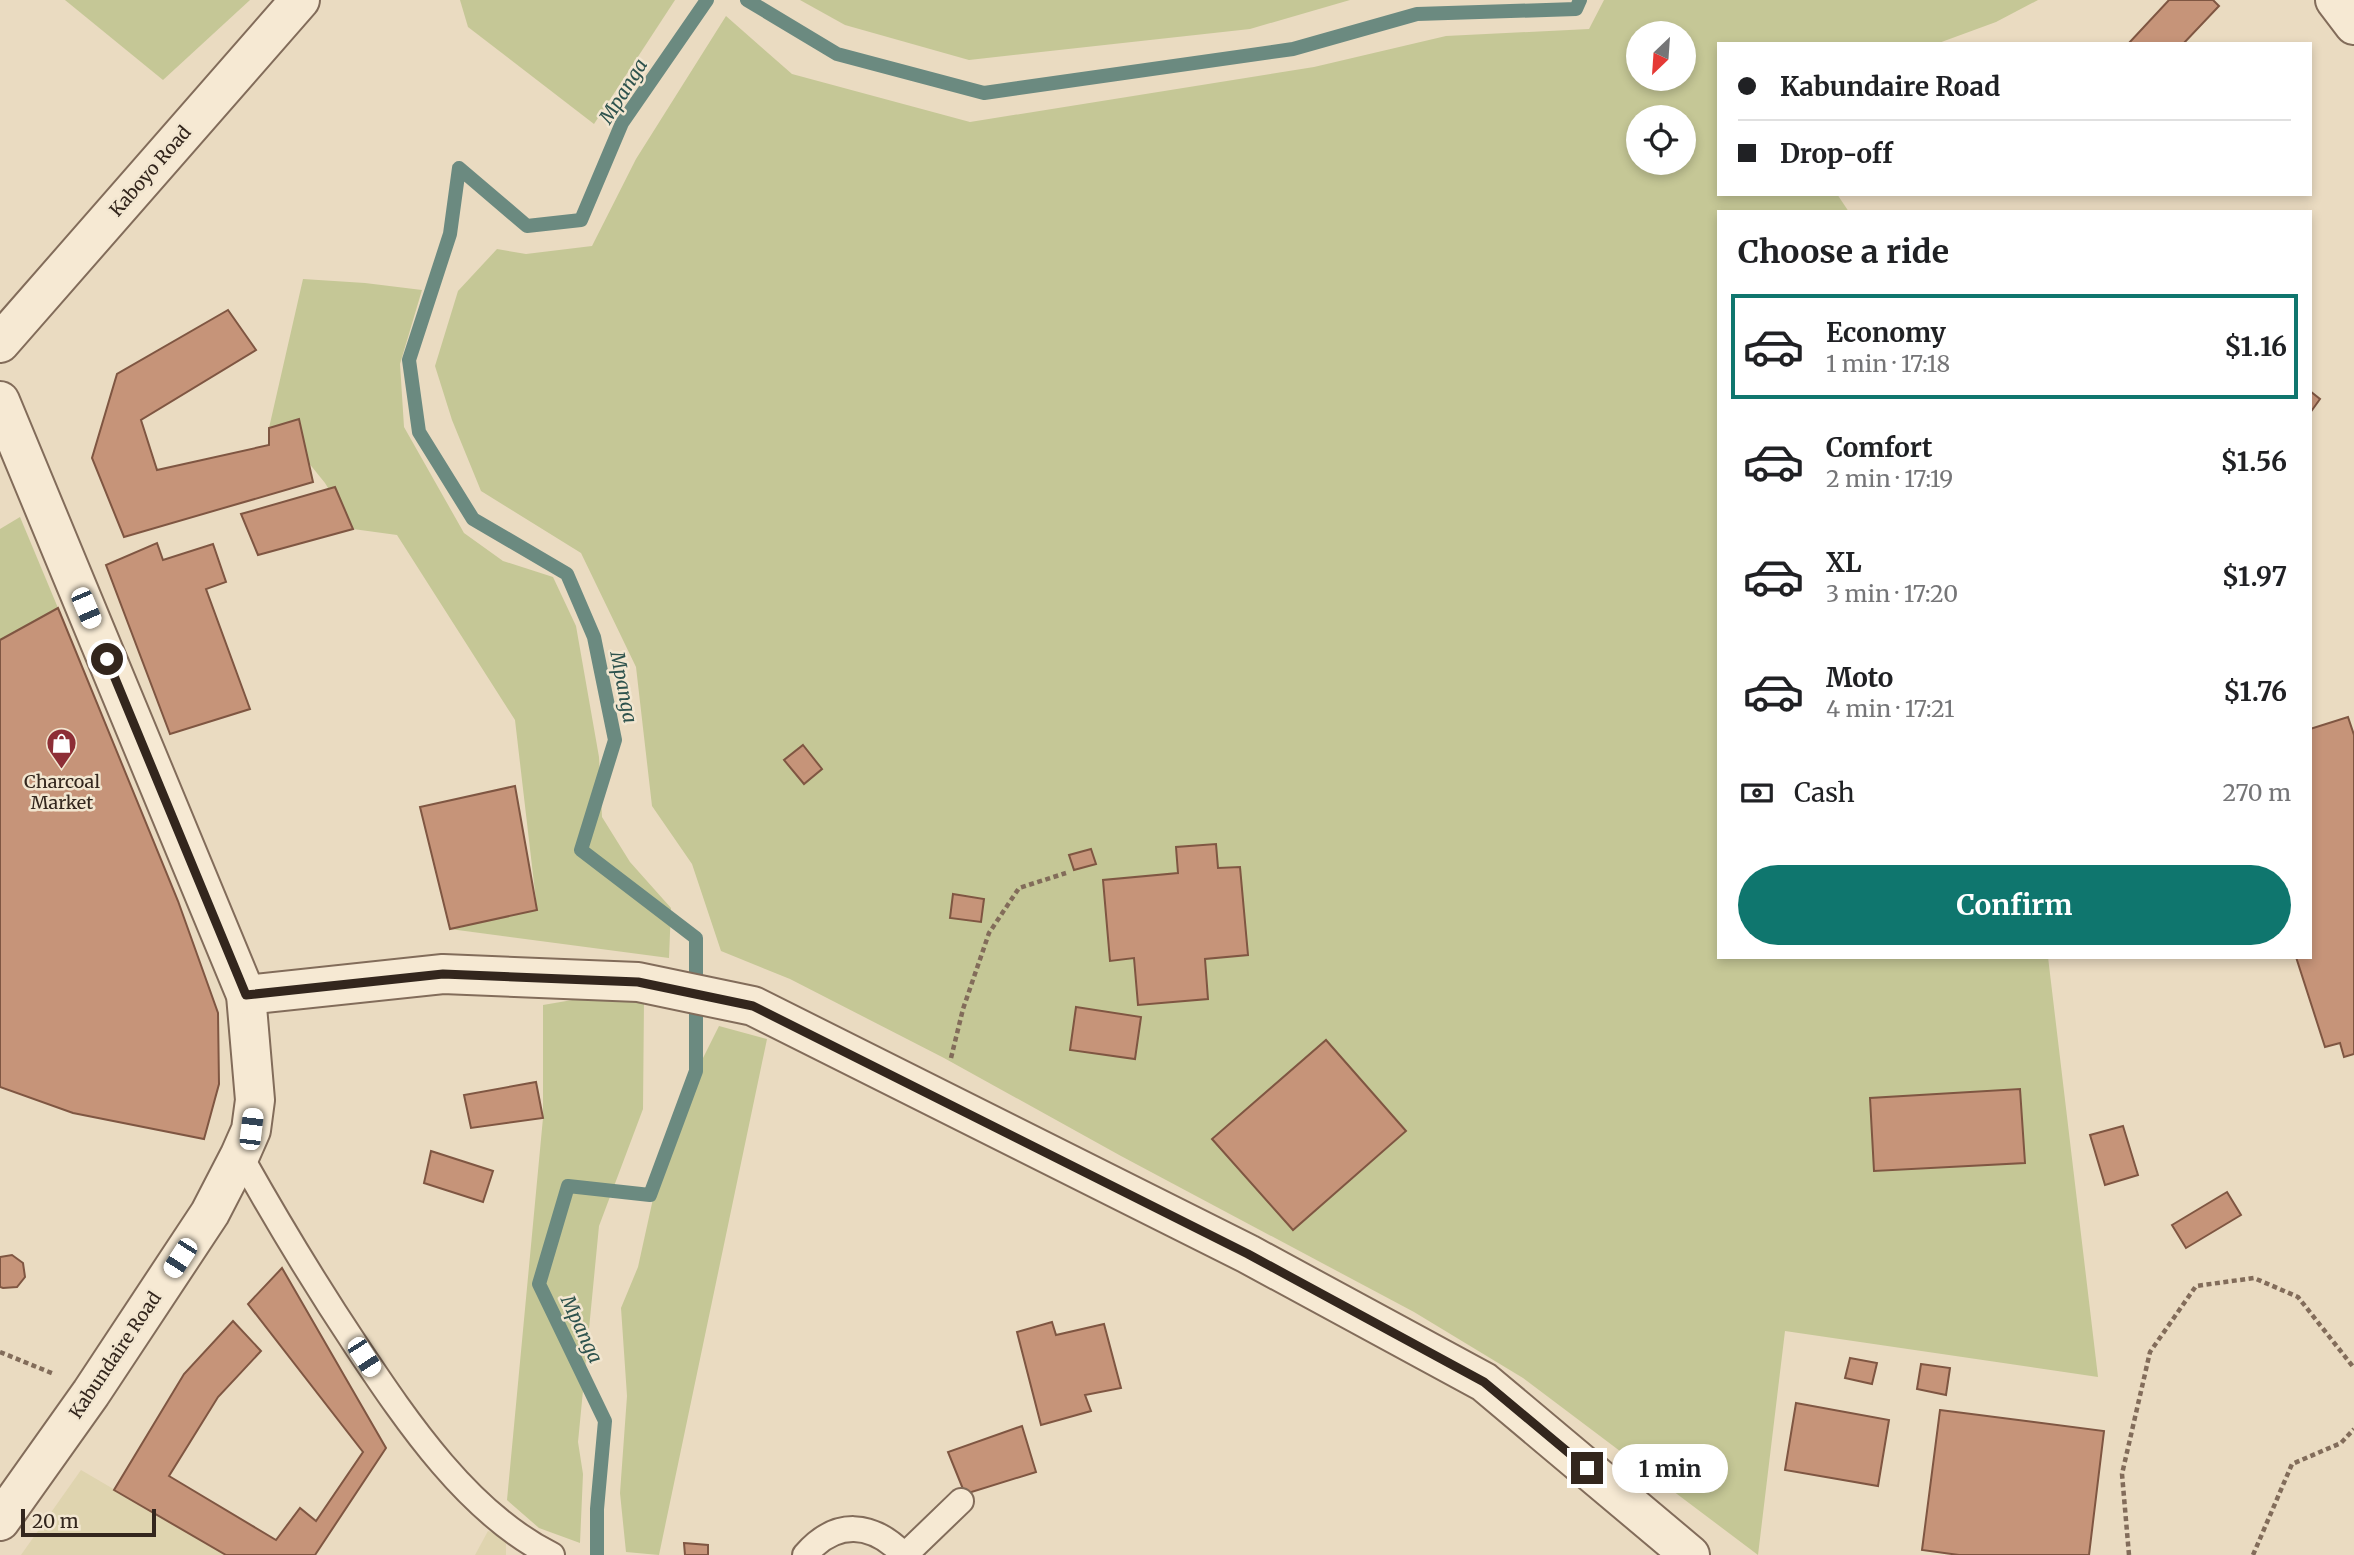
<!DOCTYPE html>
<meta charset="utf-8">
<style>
:root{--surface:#fff;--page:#f2f2f2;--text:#202124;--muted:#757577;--line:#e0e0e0;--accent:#0f766e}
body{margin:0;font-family:Merriweather,serif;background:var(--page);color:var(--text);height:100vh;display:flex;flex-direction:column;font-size:26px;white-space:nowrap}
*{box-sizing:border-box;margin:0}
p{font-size:23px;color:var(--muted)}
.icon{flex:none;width:38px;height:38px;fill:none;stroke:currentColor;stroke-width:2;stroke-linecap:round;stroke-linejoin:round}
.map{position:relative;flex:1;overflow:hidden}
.side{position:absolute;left:1717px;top:210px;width:595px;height:749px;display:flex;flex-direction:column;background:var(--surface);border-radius:0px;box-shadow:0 4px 10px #0003}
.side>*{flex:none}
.top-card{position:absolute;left:1717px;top:42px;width:595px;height:154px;border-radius:0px;box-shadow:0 4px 10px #0003;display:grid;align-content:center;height:154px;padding:0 21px;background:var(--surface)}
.needle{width:46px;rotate:205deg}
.tools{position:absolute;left:1626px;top:21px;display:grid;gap:14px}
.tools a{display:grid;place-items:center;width:70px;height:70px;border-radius:50%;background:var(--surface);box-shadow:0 4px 10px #0003;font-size:35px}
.scale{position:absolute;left:21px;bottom:18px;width:135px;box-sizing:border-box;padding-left:7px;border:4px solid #33261d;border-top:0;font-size:19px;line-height:24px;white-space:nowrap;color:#33261d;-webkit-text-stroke:5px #f2e6d0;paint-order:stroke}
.end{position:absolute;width:32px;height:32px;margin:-16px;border:9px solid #33261d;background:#fff;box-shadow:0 0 0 4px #fff}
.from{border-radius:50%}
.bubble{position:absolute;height:49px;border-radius:24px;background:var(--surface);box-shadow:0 4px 10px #0003;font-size:23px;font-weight:700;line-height:49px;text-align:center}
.car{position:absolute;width:21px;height:42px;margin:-21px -10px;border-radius:9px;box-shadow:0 0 5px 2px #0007;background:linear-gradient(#fff 24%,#345 0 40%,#fff 0 76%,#345 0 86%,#fff 0)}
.top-card b{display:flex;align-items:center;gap:24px;height:66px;font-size:26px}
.top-card b+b{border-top:2px solid var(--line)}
.top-card i{width:18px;height:18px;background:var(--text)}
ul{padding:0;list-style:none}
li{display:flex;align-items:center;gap:21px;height:105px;margin:0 14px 10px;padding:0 7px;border:4px solid transparent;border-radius:0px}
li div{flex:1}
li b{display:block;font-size:26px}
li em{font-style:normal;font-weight:700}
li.on{border-color:var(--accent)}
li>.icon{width:63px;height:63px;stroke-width:1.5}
h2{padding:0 21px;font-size:32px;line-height:84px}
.pay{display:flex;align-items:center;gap:18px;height:77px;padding:0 21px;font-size:26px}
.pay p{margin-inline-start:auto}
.cta{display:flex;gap:14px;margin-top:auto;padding:14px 21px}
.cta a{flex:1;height:80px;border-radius:42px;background:var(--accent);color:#fff;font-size:28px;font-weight:700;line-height:80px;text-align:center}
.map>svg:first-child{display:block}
</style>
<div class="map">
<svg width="2354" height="1555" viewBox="0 0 2354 1555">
<rect width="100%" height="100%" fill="#eadbc1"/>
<!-- farmland -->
<g fill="#dfd4af">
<path d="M81 1470 226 1555H21Z"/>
<path d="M488 1531 506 1537V1555H475Z"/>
</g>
<!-- green -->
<g fill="#c5c796" fill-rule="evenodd">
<path d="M65 0H250L163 80Z"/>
<path d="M460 0H675L594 124 468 27Z"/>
<path d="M800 0H1350L1250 29 969 60 845 25Z"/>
<path d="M1604 0H2038L1996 22 1936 44H1718V194H1837L1849 212H1718V957H2048L2098 1377 1785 1331 1758 1555 1523 1378 1414 1312 1121 1156 944 1058 790 979 721 951 692 864 652 806 636 667 581 553 481 491 452 420 435 366 458 291 497 249 526 254 592 246 636 159 726 16 792 74 970 122 1314 67 1446 36 1589 29ZM1638 33H1684V79H1638ZM1638 117H1684V163H1638Z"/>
<path d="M303 279 365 283 422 290 400 364 404 427 464 533 503 561 553 577 576 626 599 757 602 817 630 862 671 908 669 958 450 929 537 909 515 720 397 535 353 529 325 483 308 462 269 428Z"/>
<path d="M20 517 58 608 0 640V529Z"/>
<path d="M578 999 644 1000 643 1109 599 1226 578 1442 583 1474 580 1543 539 1528 507 1500 543 1118V1005Z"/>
<path d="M719 1026 767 1039 659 1555 626 1552 620 1493 627 1396 621 1308 638 1267 669 1126Z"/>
</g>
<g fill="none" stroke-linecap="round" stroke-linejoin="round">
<!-- stream -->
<g stroke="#6b8a80" stroke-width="14">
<path d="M747 0 837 54 984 93 1293 49 1417 14 1576 9 1580 0"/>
<path d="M597 1555V1509L605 1421 539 1284 568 1186 650 1195 696 1071V938L581 850 615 740 594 637 567 574 473 519 419 432 409 360 450 234 459 168 527 226 581 220 622 123 707 0"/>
</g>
</g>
<!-- building -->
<g fill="#c69479" stroke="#7f5642" stroke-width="2">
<path d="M2169 0H2213L2219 6 2183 44H2128Z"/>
<path d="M228 310 256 350 141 420 157 470 269 445V428L299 419 313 482 124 537 92 458 117 374Z"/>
<path d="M2310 391 2320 399 2310 413Z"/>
<path d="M335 487 353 529 258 555 241 514Z"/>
<path d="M157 543 163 560 213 544 226 582 206 589 250 709 170 734 106 565Z"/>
<path d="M58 608 178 901 218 1013 219 1084 204 1139 73 1113 0 1087V640Z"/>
<path d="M2348 717 2354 735V1054L2344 1057 2340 1043 2325 1047 2296 957H2310V729Z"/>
<path d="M803 745 822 769 804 784 784 760Z"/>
<path d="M515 786 537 910 450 929 420 807Z"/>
<path d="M1216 844 1218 868 1240 867 1248 955 1205 959 1208 999 1138 1005 1134 958 1110 961 1103 880 1178 873 1176 847Z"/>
<path d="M1091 849 1096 864 1074 870 1069 855Z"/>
<path d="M953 894 984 899 981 922 950 918Z"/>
<path d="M1076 1007 1141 1017 1135 1059 1070 1050Z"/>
<path d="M1326 1040 1406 1131 1293 1230 1212 1139Z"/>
<path d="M536 1082 543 1118 471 1128 464 1095Z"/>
<path d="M2020 1089 2025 1163 1874 1171 1870 1098Z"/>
<path d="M2123 1126 2138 1175 2105 1185 2090 1135Z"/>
<path d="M431 1151 493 1171 483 1202 424 1183Z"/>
<path d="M2227 1192 2241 1215 2186 1248 2172 1225Z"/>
<path d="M12 1255 23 1263 25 1277 17 1287 3 1288 0 1287V1257Z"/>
<path d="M282 1268 386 1448 315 1555H226L114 1490 184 1374 233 1321 261 1351 218 1397 169 1476 276 1540 300 1508 316 1521 363 1452 248 1304Z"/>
<path d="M1052 1322 1056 1335 1104 1324 1121 1388 1085 1395 1091 1411 1041 1425 1017 1332Z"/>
<path d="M1850 1358 1877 1363 1872 1384 1845 1378Z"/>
<path d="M1921 1364 1950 1368 1946 1395 1917 1389Z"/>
<path d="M1796 1403 1889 1420 1878 1486 1785 1470Z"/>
<path d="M1940 1410 2104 1431 2089 1555H1959L1922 1550Z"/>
<path d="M1022 1426 1036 1472 965 1494 948 1452Z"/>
<path d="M684 1543 708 1545V1555H685Z"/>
</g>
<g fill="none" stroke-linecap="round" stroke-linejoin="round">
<defs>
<g id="lane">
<path d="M240 1155C277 1221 315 1284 357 1347 407 1422 469 1514 552 1555"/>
<path d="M805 1555C836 1519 872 1522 904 1555"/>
<path d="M905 1555 961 1501"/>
</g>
<g id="street">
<path d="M2335 0 2354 25"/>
<path d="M0 343 300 0"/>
<path d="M0 401 246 995 255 1100 251 1130 240 1155 210 1213 91 1393 0 1521"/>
<path d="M246 995 443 974 638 982 753 1006 1248 1254 1484 1382 1690 1555"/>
</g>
</defs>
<!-- lane casing -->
<use href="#lane" stroke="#826c5a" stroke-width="28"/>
<!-- street casing -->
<use href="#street" stroke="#826c5a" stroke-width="42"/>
<!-- path -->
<g stroke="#826c5a" stroke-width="4.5" stroke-dasharray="5 3.5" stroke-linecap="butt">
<path d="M951 1058 963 1009 989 933 1019 888 1066 873"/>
<path d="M0 1352 54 1374"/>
<path d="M2129 1555 2122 1474 2150 1352 2196 1286 2254 1278 2298 1297 2354 1368"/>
<path d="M2253 1555 2292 1464 2341 1443 2354 1429"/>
</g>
<!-- lane -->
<use href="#lane" stroke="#f6e9d3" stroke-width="24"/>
<!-- street -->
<use href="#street" stroke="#f6e9d3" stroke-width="38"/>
</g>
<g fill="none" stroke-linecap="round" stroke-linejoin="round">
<!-- route -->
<path stroke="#33261d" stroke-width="9" d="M107 659 246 995 443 974 638 982 753 1006 1248 1254 1484 1382 1587 1468"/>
</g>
<!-- icons -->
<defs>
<symbol id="shop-pin" viewBox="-11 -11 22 30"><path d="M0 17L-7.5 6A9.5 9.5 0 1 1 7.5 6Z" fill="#8d2e36" stroke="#f2e6d0"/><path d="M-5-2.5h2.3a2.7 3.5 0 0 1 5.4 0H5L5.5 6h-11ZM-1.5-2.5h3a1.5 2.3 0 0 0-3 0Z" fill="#fff"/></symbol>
</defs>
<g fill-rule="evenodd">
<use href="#shop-pin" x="44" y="726" width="35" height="47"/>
</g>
<g text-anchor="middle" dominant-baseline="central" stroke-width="5" stroke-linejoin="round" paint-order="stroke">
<!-- street labels -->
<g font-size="18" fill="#33261d" stroke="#f2e6d0">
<text transform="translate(150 171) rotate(-49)">Kaboyo Road</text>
<text transform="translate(115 1355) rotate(-56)">Kabundaire Road</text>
</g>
<!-- poi labels -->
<g font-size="18" fill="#33261d" stroke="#f2e6d0">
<text x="62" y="781">Charcoal<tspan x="62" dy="21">Market</tspan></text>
</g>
<!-- water labels -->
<g font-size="19" font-style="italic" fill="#2d524d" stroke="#f2e6d0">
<text transform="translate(623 91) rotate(-58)">Mpanga</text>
<text transform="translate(624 687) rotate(79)">Mpanga</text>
<text transform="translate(582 1329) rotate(65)">Mpanga</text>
</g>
</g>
</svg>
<div class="tools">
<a><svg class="needle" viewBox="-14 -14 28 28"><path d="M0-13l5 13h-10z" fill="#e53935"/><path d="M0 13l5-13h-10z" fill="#757577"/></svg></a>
<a><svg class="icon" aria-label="locate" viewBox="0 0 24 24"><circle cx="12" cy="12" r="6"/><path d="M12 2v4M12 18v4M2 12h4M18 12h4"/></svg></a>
</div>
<div class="scale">20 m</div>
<i class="end from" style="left:107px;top:659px"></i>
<i class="end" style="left:1587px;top:1468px"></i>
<div class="bubble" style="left:1612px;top:1444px;width:116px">1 min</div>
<i class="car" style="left:86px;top:608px;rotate:157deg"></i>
<i class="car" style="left:251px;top:1129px;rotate:7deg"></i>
<i class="car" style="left:180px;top:1258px;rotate:213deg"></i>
<i class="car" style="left:364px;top:1357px;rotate:147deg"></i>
<div class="top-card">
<b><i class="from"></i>Kabundaire Road</b>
<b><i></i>Drop-off</b>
</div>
<section class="side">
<h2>Choose a ride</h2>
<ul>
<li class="on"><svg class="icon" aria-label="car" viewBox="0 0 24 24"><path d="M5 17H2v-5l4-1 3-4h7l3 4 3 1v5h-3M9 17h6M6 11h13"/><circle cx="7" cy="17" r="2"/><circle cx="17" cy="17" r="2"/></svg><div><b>Economy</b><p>1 min · 17:18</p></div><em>$1.16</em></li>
<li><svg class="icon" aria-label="car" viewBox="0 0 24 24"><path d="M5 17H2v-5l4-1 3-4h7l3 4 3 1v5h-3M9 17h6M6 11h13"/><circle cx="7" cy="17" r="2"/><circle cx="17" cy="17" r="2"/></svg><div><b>Comfort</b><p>2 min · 17:19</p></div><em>$1.56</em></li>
<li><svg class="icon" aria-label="car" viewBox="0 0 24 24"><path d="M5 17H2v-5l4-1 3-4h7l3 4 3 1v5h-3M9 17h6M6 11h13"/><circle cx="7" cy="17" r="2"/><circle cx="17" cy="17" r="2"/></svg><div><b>XL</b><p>3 min · 17:20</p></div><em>$1.97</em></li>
<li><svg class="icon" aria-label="car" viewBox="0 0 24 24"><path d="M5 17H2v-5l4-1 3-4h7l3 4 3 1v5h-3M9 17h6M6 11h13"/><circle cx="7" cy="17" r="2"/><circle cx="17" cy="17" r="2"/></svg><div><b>Moto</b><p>4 min · 17:21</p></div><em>$1.76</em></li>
</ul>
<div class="pay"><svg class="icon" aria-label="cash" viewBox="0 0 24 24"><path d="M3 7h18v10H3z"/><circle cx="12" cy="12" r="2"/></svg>Cash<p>270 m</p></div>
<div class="cta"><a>Confirm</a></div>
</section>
</div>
